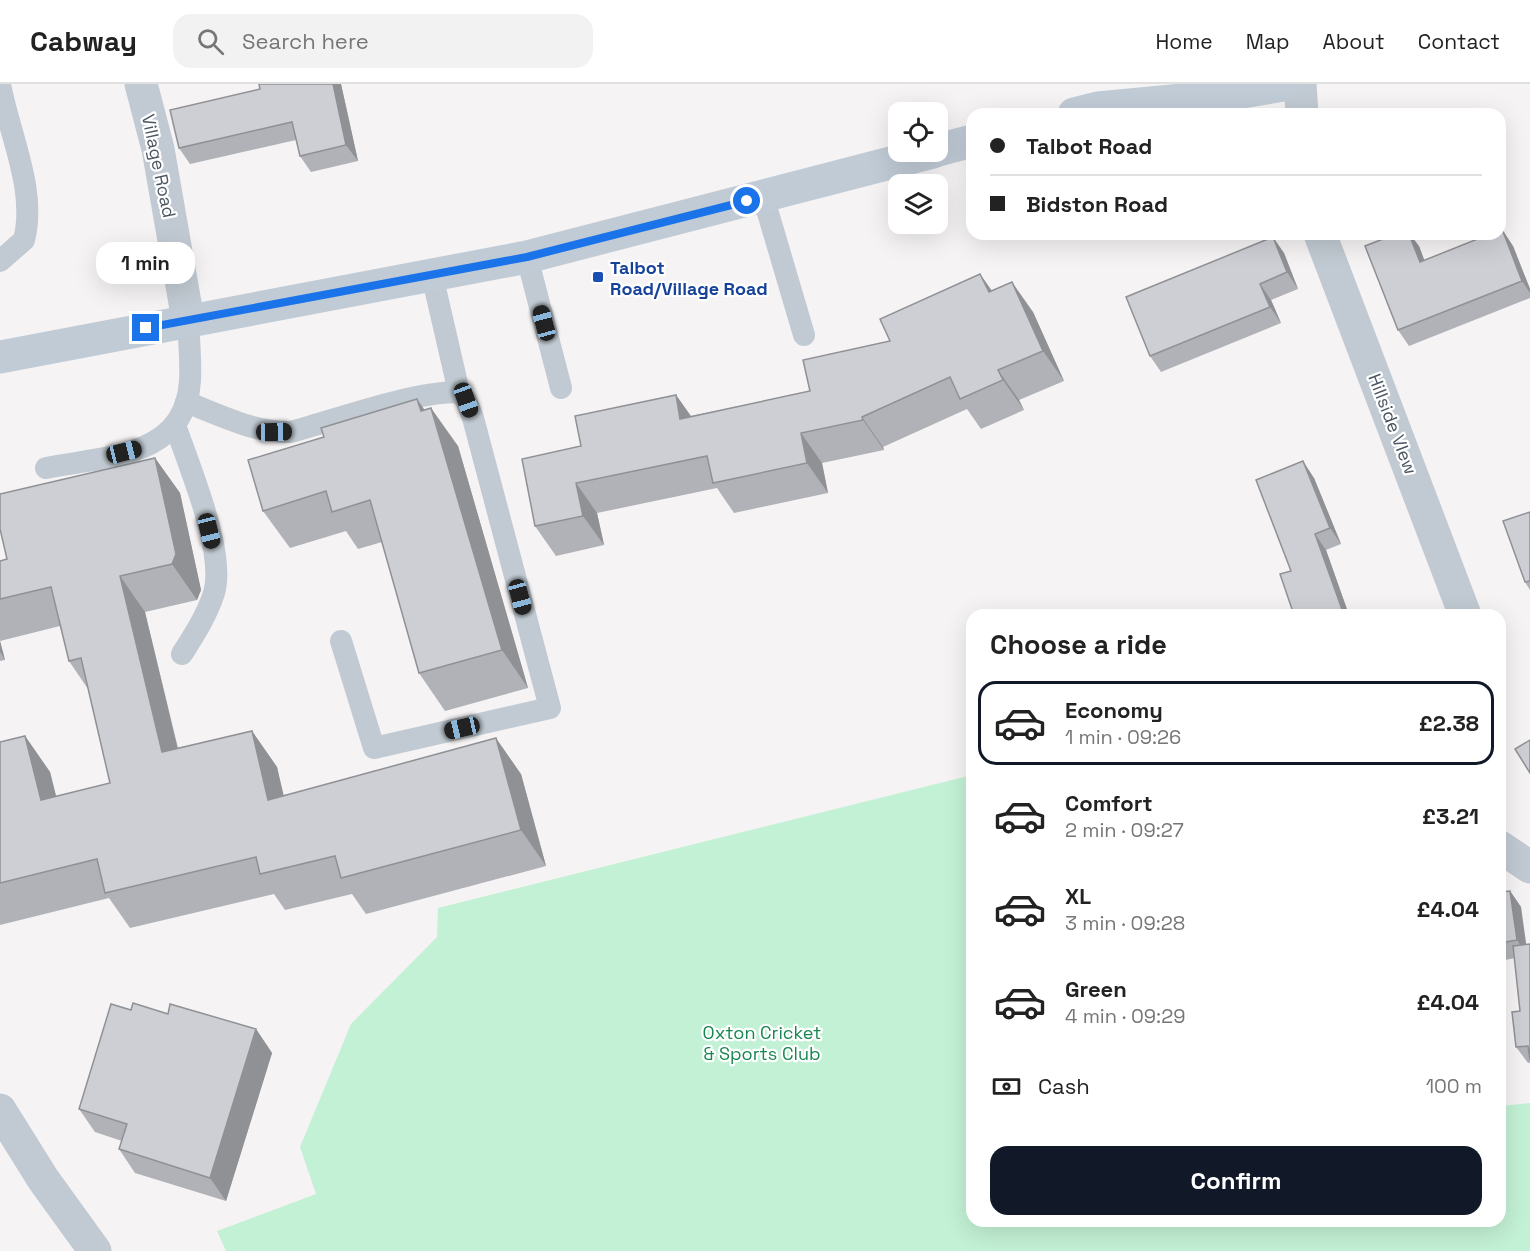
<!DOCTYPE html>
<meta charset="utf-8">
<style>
:root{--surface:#fff;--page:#f2f2f2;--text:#222;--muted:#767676;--line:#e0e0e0;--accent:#111827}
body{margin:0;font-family:"Space Grotesk",sans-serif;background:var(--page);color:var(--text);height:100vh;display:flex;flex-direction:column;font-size:22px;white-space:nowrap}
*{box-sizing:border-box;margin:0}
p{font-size:20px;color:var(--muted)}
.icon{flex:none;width:33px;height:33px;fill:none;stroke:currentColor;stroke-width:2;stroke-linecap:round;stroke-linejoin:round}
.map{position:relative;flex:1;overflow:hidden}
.details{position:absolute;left:966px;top:525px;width:540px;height:618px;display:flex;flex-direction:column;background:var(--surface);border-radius:18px;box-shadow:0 6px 24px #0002}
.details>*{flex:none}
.top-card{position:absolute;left:966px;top:24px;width:540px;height:132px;border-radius:18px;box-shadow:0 6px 24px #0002;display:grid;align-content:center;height:132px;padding:0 24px;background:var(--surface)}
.controls{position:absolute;left:888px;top:18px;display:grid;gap:12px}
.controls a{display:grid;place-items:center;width:60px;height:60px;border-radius:12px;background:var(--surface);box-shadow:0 6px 24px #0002;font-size:30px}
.end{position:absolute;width:27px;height:27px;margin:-14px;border:8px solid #1a73e8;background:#fff;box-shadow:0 0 0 3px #fff}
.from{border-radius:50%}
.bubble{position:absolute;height:42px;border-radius:18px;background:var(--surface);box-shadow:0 6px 24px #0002;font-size:20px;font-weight:700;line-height:42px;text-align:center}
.car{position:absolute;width:18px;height:36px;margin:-18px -9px;border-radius:8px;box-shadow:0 0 4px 2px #0007;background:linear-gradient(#222 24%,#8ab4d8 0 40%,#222 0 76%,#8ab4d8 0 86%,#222 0)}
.top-card b{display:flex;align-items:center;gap:21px;height:57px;font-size:22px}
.top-card b+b{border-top:2px solid var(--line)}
.top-card i{width:15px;height:15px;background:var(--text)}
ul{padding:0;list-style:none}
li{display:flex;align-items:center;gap:18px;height:84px;margin:0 12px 9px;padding:0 12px;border:3px solid transparent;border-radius:18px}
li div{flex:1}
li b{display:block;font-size:22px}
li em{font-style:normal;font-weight:700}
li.active{border-color:var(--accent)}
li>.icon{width:54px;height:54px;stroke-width:1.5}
h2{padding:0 24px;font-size:27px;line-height:72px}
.pay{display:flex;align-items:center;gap:15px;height:66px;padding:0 24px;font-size:22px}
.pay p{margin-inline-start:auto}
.cta{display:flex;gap:12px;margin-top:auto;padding:12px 24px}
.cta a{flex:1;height:69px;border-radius:18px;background:var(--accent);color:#fff;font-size:24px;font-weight:700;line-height:69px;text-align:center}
header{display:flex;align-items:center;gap:36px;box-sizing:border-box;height:84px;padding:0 30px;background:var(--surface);border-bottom:2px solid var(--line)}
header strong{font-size:28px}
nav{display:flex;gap:33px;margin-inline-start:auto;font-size:21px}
.search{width:420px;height:54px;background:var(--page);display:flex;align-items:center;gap:15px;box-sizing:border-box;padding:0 21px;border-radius:18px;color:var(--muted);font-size:22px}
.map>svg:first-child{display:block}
</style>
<header>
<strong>Cabway</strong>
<div class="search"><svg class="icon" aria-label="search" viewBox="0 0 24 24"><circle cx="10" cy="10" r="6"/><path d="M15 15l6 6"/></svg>Search here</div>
<nav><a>Home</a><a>Map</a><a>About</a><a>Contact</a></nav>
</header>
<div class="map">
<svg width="1530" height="1167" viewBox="0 0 1530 1167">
<rect width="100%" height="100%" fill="#f5f3f3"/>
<!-- green -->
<path fill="#c3f1d5" d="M972 691V1137H1500V1022L1530 1019V1167H226L217 1147 316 1110 300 1063 351 940 437 853 438 824Z"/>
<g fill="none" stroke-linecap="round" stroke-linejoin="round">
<!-- service -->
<g stroke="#c1cad2" stroke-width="22">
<path d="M0 0C9 50 37 106 24 156L0 177"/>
<path d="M763 112 804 251"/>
<path d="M527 173 561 304"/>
<path d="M186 318C220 331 254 349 291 348 338 335 412 308 459 308"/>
<path d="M175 341C189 382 226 468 214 509 207 531 194 551 182 570"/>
<path d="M46 384C106 372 185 374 190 297 191 277 189 256 188 236"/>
<path d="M341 557 374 664 550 624 473 334 466 316 459 308 432 191"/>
</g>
<!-- minor -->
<g stroke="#c1cad2" stroke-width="33">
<path d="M141 0 158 65 188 236"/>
<path d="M1300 0 1302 30"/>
<path d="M1320 150 1465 531"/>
<path d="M1500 763 1530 783"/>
</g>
<!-- tertiary -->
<path stroke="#c1cad2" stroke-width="33" d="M0 1026 43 1095 95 1167"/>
<!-- secondary -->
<g stroke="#c1cbd6" stroke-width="33">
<path d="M1074 30 1098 24 1213 13 1289 0"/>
<path d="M938 66 972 57"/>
<path d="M0 273 527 173 933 68"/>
</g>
</g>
<!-- wall -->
<g fill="#b0b2b7">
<path d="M259 0H341L358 77 311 88 300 72 296 56 190 80 179 64 260 5Z"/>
<path d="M1419 162 1424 176 1513 162 1530 205V214L1409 262 1398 246Z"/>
<path d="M1284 169 1298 205 1271 216 1281 239 1161 288 1150 272Z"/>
<path d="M980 190 992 207 1033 228 1064 297 1019 316 1024 326 981 345 967 325 883 363 884 366 822 379 828 409 734 429 717 404 597 429 604 461 556 472 535 442 581 362 676 311 691 332 810 307 890 257Z"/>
<path d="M424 326 458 362 528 604 445 627 419 589 382 458 358 465 346 447 290 464 263 427Z"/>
<path d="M155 374 180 409 201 506 197 516 145 528 178 664 252 647 277 683 283 711 521 690 546 782 366 830 352 810 285 826 274 810 130 844 109 814 0 841V658L25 652 50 688 56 712 110 699 88 605 69 577 60 542 0 557V477L7 475Z"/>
<path d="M1314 394 1341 460 1326 466 1349 531 1291 487Z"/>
<path d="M1530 428V506L1525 498Z"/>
<path d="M0 557 5 576 0 577Z"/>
<path d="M1510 807 1521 823 1530 979H1528L1516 963 1520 927 1515 874 1500 877V808Z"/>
<path d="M131 926 168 930 256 945 272 969 226 1117 135 1089 119 1065 122 1057 95 1048 79 1025Z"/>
</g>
<!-- shaded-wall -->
<g fill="#909195">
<path d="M333 0H341L358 77 346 61Z"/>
<path d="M1502 145 1513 162 1530 205V209L1522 197Z"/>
<path d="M1409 150H1410L1419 162 1431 194 1420 178Z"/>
<path d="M1273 153 1284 169 1298 205 1287 188Z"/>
<path d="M980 190 1001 220 989 208Z"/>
<path d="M1012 198 1033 228 1064 297 1043 267Z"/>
<path d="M1260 200 1271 216 1281 239 1270 223Z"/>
<path d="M998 286 1019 316 1024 326 1003 296Z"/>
<path d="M676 311 697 341 680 335Z"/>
<path d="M417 315 438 345 431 324 458 362 528 604 502 566Z"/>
<path d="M862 333 883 363 884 366 863 336Z"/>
<path d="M801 349 822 379 828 409 807 379Z"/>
<path d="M155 374 180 409 201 506 197 516 172 480Z"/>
<path d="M1303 377 1314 394 1341 460 1330 444Z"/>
<path d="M576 399 597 429 604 461 583 432Z"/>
<path d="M1315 450 1326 466 1349 531H1344Z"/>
<path d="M120 492 145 528 187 704 162 668Z"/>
<path d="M0 557 5 576 0 568Z"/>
<path d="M252 647 277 683 293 751 268 716Z"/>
<path d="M25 652 50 688 66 752 41 716Z"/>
<path d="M496 654 521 690 546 782 521 746Z"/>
<path d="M1510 807 1521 823 1528 873 1517 856Z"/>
<path d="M256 945 272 969 226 1117 210 1094Z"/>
</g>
<!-- building -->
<g fill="#cdcfd5" stroke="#909195" stroke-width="1.5">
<path d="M259 0H333L346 61 300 72 292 38 179 64 170 26 260 5Z"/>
<path d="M1502 145 1522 197 1398 246 1365 162 1396 150H1409L1420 178 1490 150H1500V146Z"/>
<path d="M1273 153 1287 188 1260 200 1270 223 1150 272 1126 213Z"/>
<path d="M980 190 989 208 1012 198 1043 267 998 286 1003 296 960 315 950 293 862 333 863 336 801 349 807 379 713 399 707 372 576 399 583 432 535 442 522 375 581 362 575 332 676 311 680 335 810 307 803 276 890 257 880 235Z"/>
<path d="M417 315 421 327 431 324 502 566 419 589 370 416 332 428 326 407 263 427 248 376 324 353 321 344Z"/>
<path d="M155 374 176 470 172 480 120 492 162 668 252 647 268 716 496 654 521 746 341 794 335 772 260 790 256 773 105 809 97 775 0 799V658L25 652 41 716 110 699 81 574 69 577 51 503 0 515V477L7 475 0 445V410Z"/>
<path d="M1303 377 1330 444 1315 450 1344 531H1294L1280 490 1291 487 1256 396Z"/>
<path d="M1530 428V497L1525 498 1503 437Z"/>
<path d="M1357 528 1358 531H1350Z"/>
<path d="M1530 656V689L1515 665Z"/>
<path d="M1510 807 1517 856 1500 859V808Z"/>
<path d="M1530 860V977L1528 962 1516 963 1512 928 1520 927 1513 862Z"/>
<path d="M133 919 168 930 170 920 256 945 210 1094 119 1065 127 1040 79 1025 111 920 131 926Z"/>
</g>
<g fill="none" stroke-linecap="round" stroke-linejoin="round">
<!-- route -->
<path stroke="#1a73e8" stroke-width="8" d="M146 244 527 173 747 117"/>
</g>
<!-- markers -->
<rect fill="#1a4fb4" stroke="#fff" stroke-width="2" x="592" y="187" width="12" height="12" rx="3"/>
<g text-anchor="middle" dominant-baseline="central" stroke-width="4.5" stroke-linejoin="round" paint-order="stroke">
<!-- street labels -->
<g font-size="18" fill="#4a5661" stroke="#fff">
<text transform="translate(159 82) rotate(78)">Village Road</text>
<text transform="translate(1393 340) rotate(69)">Hillside VIew</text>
</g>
<!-- transit labels -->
<g font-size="18" font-weight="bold" fill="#164399" stroke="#fff" text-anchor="start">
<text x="610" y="183">Talbot<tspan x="610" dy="21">Road/Village Road</tspan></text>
</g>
<!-- park labels -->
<g font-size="18" fill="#17864f" stroke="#fff">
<text x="762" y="948">Oxton Cricket<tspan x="762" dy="21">&amp; Sports Club</tspan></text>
</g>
</g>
</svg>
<div class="controls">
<a><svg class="icon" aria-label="locate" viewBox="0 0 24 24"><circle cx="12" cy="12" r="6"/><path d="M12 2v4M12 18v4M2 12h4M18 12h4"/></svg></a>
<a><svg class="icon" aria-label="layers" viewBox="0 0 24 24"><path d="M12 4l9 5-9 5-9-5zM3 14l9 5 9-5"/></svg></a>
</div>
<i class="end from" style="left:747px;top:117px"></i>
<i class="end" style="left:146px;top:244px"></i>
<div class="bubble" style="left:96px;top:158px;width:99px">1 min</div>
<i class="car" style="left:544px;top:239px;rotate:345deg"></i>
<i class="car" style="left:466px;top:316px;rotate:160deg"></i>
<i class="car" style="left:274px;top:348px;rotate:89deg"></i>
<i class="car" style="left:124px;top:368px;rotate:76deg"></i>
<i class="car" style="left:209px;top:447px;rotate:166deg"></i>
<i class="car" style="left:520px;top:513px;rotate:165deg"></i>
<i class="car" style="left:462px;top:644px;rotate:257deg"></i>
<div class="top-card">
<b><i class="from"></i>Talbot Road</b>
<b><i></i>Bidston Road</b>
</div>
<section class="details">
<h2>Choose a ride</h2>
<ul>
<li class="active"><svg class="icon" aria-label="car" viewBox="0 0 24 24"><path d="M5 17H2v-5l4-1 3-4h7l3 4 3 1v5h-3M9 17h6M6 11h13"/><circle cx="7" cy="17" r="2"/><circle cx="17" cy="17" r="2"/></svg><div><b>Economy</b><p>1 min · 09:26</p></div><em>£2.38</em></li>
<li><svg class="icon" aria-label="car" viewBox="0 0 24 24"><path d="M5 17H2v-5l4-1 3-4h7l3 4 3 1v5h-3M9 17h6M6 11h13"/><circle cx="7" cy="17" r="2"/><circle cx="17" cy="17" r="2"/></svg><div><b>Comfort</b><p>2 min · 09:27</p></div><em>£3.21</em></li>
<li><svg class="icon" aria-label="car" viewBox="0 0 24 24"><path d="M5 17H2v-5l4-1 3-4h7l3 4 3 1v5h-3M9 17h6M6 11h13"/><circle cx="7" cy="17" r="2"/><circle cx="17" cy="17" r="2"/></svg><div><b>XL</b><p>3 min · 09:28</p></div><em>£4.04</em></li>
<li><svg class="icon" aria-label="car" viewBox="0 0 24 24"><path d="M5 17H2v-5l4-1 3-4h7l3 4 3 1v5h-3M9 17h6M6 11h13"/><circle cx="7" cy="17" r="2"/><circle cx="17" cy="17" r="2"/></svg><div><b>Green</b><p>4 min · 09:29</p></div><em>£4.04</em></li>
</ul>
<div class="pay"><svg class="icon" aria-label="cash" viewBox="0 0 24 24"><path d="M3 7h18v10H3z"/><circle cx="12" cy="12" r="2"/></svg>Cash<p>100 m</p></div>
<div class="cta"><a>Confirm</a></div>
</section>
</div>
